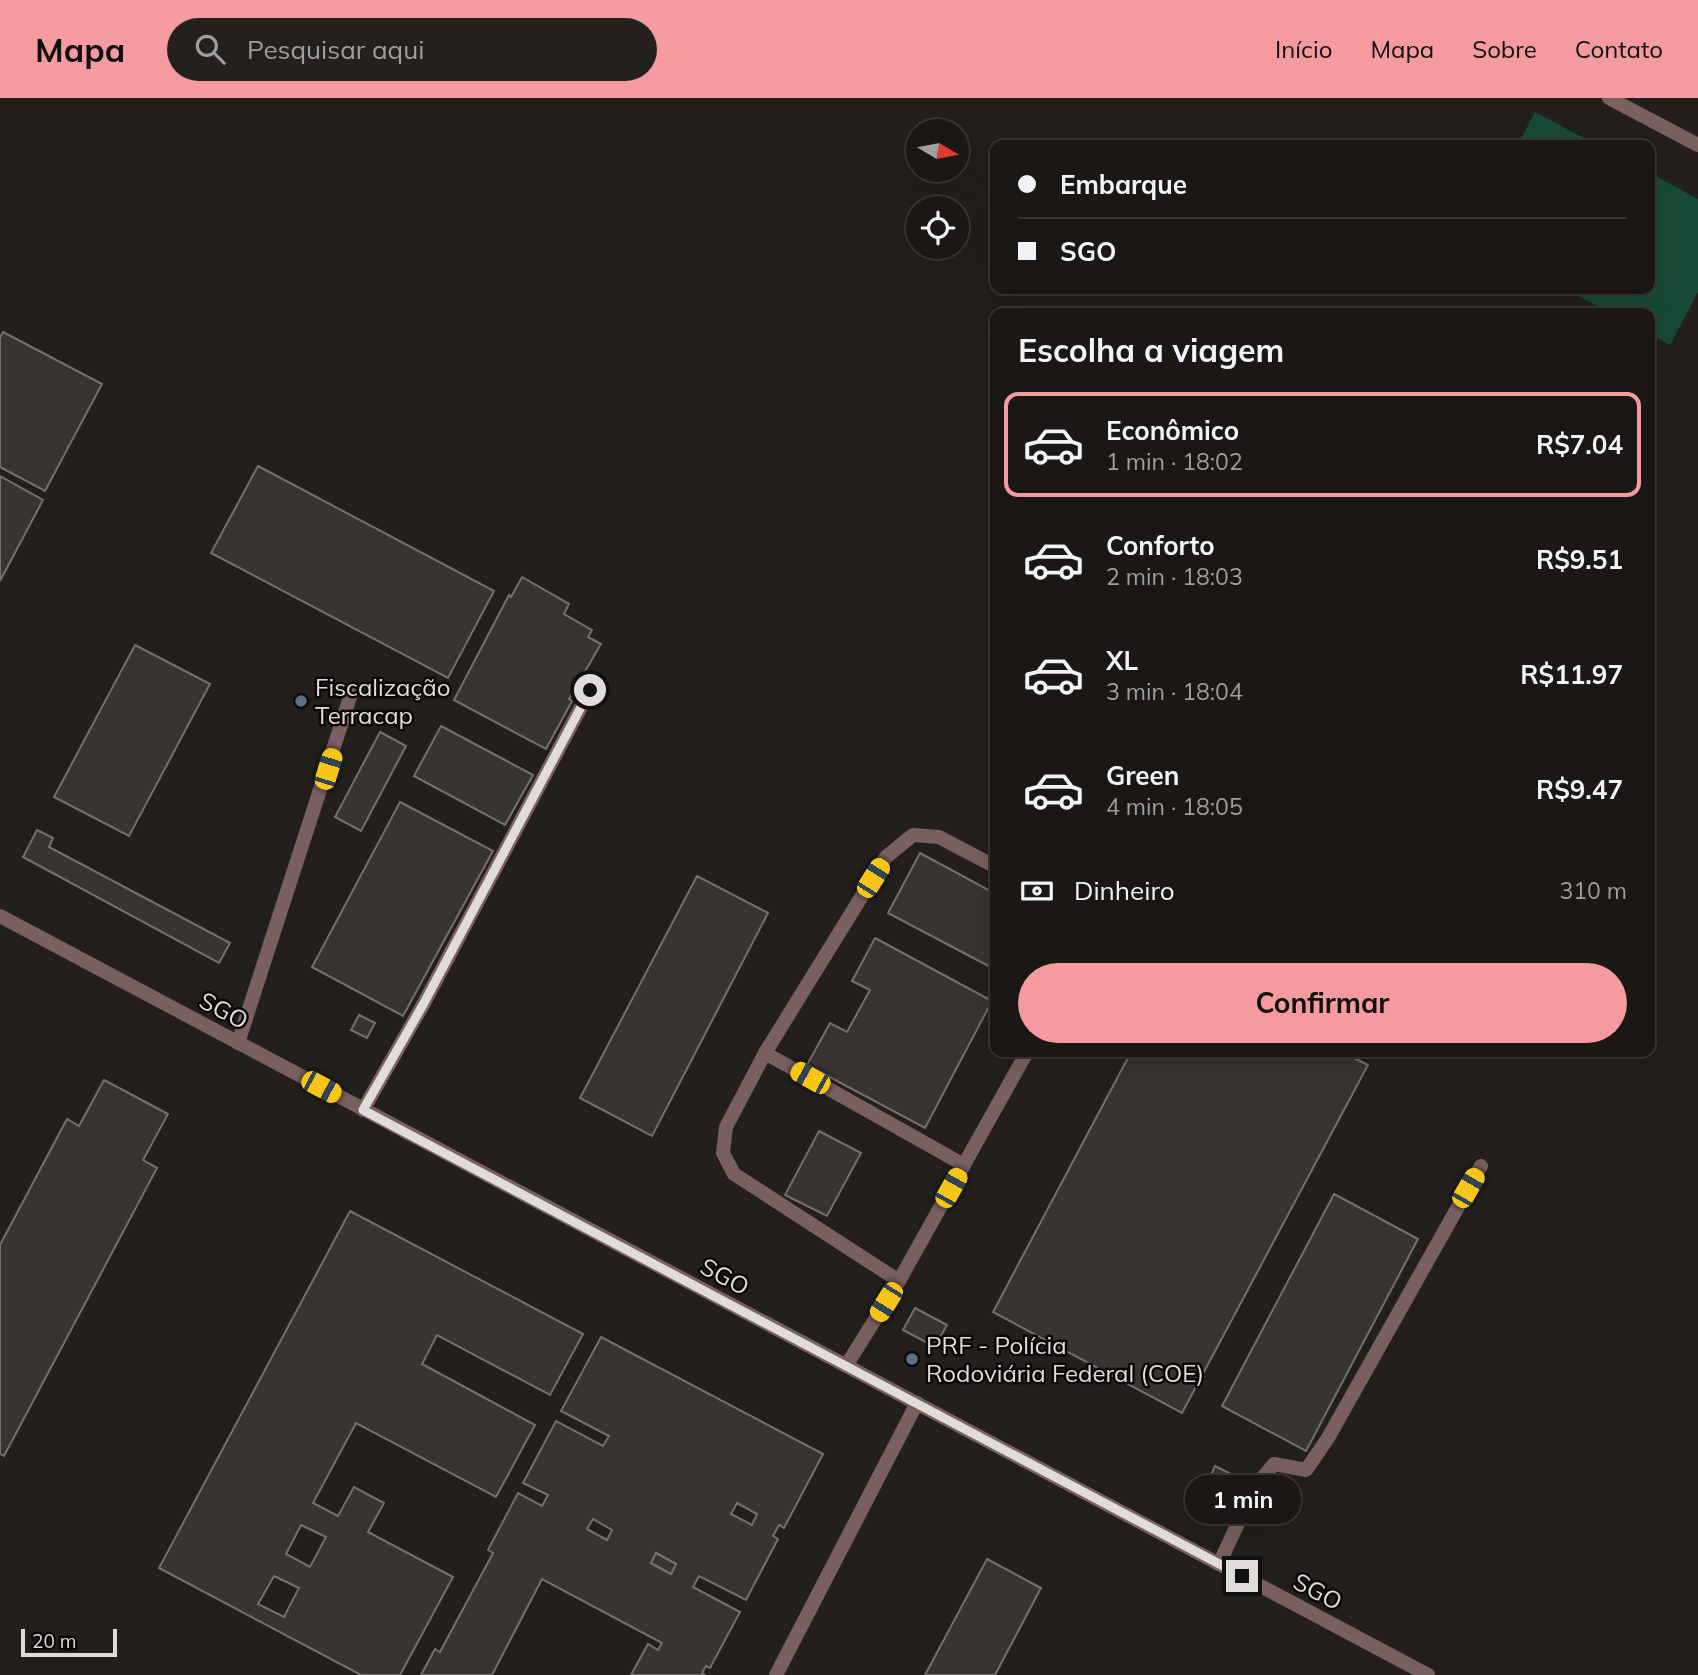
<!DOCTYPE html>
<html lang="pt">
<meta charset="utf-8">
<style>
:root{--surface:#1a1715;--page:#23201e;--text:#f1f3f6;--muted:#9f9fa0;--line:#383634;--accent:#f59b9f}
body{margin:0;font-family:Mulish,sans-serif;background:var(--page);color:var(--text);height:100vh;display:flex;flex-direction:column;font-size:26px;white-space:nowrap}
*{box-sizing:border-box;margin:0}
p{font-size:23px;color:var(--muted)}
.icon{flex:none;width:38px;height:38px;fill:none;stroke:currentColor;stroke-width:2;stroke-linecap:round;stroke-linejoin:round}
.map{position:relative;flex:1;overflow:hidden}
.sheet{position:absolute;left:990px;top:210px;width:665px;height:749px;display:flex;flex-direction:column;background:var(--surface);border-radius:14px;box-shadow:0 7px 28px #0002,0 0 0 2px var(--line)}
.sheet>*{flex:none}
.hud{position:absolute;left:990px;top:42px;width:665px;height:154px;border-radius:14px;box-shadow:0 7px 28px #0002,0 0 0 2px var(--line);display:grid;align-content:center;height:154px;padding:0 28px;background:var(--surface)}
.needle{width:46px;rotate:100deg}
.fabs{position:absolute;left:906px;top:21px;display:grid;gap:14px}
.fabs a{display:grid;place-items:center;width:63px;height:63px;border-radius:50%;background:var(--surface);box-shadow:0 7px 28px #0002,0 0 0 2px var(--line);font-size:35px}
.scale{position:absolute;left:21px;bottom:18px;width:96px;box-sizing:border-box;padding-left:7px;border:4px solid #dfdcda;border-top:0;font-size:19px;line-height:24px;white-space:nowrap;color:#dfdcda;-webkit-text-stroke:5px #0b0908;paint-order:stroke}
.end{position:absolute;width:32px;height:32px;margin:-16px;border:9px solid #dfdcda;background:#111;box-shadow:0 0 0 4px #111}
.from{border-radius:50%}
.bubble{position:absolute;height:49px;border-radius:24px;background:var(--surface);box-shadow:0 7px 28px #0002,0 0 0 2px var(--line);font-size:23px;font-weight:700;line-height:49px;text-align:center}
.car{position:absolute;width:21px;height:42px;margin:-21px -10px;border-radius:9px;box-shadow:0 0 5px 2px #0007;background:linear-gradient(#f5c518 24%,#345 0 40%,#f5c518 0 76%,#345 0 86%,#f5c518 0)}
.hud b{display:flex;align-items:center;gap:24px;height:66px;font-size:26px}
.hud b+b{border-top:2px solid var(--line)}
.hud i{width:18px;height:18px;background:var(--text)}
ul{padding:0;list-style:none}
li{display:flex;align-items:center;gap:21px;height:105px;margin:0 14px 10px;padding:0 14px;border:4px solid transparent;border-radius:14px}
li div{flex:1}
li b{display:block;font-size:26px}
li em{font-style:normal;font-weight:700}
li.selected{border-color:var(--accent)}
li>.icon{width:63px;height:63px;stroke-width:1.5}
h2{padding:0 28px;font-size:32px;line-height:84px}
.pay{display:flex;align-items:center;gap:18px;height:77px;padding:0 28px;font-size:26px}
.pay p{margin-inline-start:auto}
.action{display:flex;gap:14px;margin-top:auto;padding:14px 28px}
.action a{flex:1;height:80px;border-radius:42px;background:var(--accent);color:#111;font-size:28px;font-weight:700;line-height:80px;text-align:center}
header{display:flex;align-items:center;gap:42px;box-sizing:border-box;height:98px;padding:0 35px;background:var(--accent);color:#111}
header strong{font-size:33px}
nav{display:flex;gap:38px;margin-inline-start:auto;font-size:24px}
.search{width:490px;height:63px;background:var(--page);display:flex;align-items:center;gap:18px;box-sizing:border-box;padding:0 24px;border-radius:38px;color:var(--muted);font-size:26px}
.map>svg:first-child{display:block}
</style>
<header>
<strong>Mapa</strong>
<div class="search"><svg class="icon" aria-label="search" viewBox="0 0 24 24"><circle cx="10" cy="10" r="6"/><path d="M15 15l6 6"/></svg>Pesquisar aqui</div>
<nav><a>Início</a><a>Mapa</a><a>Sobre</a><a>Contato</a></nav>
</header>
<div class="map">
<svg width="1698" height="1577" viewBox="0 0 1698 1577">
<rect width="100%" height="100%" fill="#231f1c"/>
<!-- green -->
<g fill="#184b37">
<path d="M1535 14 1597 47H1518Z"/>
<path d="M1650 75 1698 101V194L1670 247 1650 236V215H1611L1565 191H1650Z"/>
</g>
<!-- building -->
<g fill="#383431" stroke="#75706d" stroke-width="2" fill-rule="evenodd">
<path d="M3 234 102 286 45 393 0 369V240Z"/>
<path d="M258 368 494 493 448 580 211 455Z"/>
<path d="M0 378 43 402 0 483Z"/>
<path d="M522 479 569 506 564 516 592 532 588 539 601 546 569 601 572 603 546 651 454 602 509 497 511 499Z"/>
<path d="M135 547 210 586 129 738 54 699Z"/>
<path d="M441 628 533 677 505 727 414 678Z"/>
<path d="M380 634 406 648 361 733 335 719Z"/>
<path d="M400 704 493 753 403 918 312 869Z"/>
<path d="M37 732 53 740 49 749 230 845 219 865 23 759Z"/>
<path d="M920 755 996 796V872L888 815Z"/>
<path d="M697 778 768 815 652 1038 580 1000Z"/>
<path d="M875 840 992 903 925 1030 807 967 830 925 847 934 870 892 852 883Z"/>
<path d="M359 917 375 925 367 940 351 932Z"/>
<path d="M1131 954H1342L1368 967 1182 1315 993 1214Z"/>
<path d="M104 982 168 1016 143 1062 157 1070 4 1358 0 1356V1147L67 1021 79 1028Z"/>
<path d="M819 1033 861 1055 827 1118 785 1097Z"/>
<path d="M1334 1096 1418 1141 1306 1353 1222 1308Z"/>
<path d="M350 1113 583 1236 550 1297 437 1237 422 1266 535 1327 496 1399 356 1325 313 1405 338 1418 354 1389 384 1405 368 1434 453 1479 400 1577H361L159 1470ZM301 1427 326 1439 310 1469 286 1456ZM274 1478 299 1490 284 1519 258 1506Z"/>
<path d="M915 1210 947 1227 935 1249 903 1232Z"/>
<path d="M601 1239 823 1356 784 1430 779 1427 773 1438 778 1441 746 1502 699 1478 693 1489 740 1514 710 1570 706 1568 702 1575 705 1577H631L648 1546 658 1552 662 1545 542 1481 492 1577H421L435 1551 440 1554 493 1455 488 1452 518 1395 542 1408 548 1397 523 1385 556 1323 603 1348 609 1338 561 1313ZM737 1405 757 1416 752 1427 731 1416ZM593 1421 612 1432 607 1442 587 1431ZM656 1455 676 1466 671 1476 651 1465Z"/>
<path d="M1215 1368 1243 1382 1234 1400 1207 1386Z"/>
<path d="M656 1455 676 1466 671 1476 651 1465Z"/>
<path d="M987 1461 1041 1490 1023 1524 995 1577H925Z"/>
</g>
<g fill="none" stroke-linecap="round" stroke-linejoin="round">
<!-- lane -->
<g stroke="#79605e" stroke-width="14">
<path d="M1609 0 1698 47"/>
<path d="M0 818 1428 1577"/>
<path d="M238 945 351 596"/>
<path d="M765 955 964 1067"/>
<path d="M363 1012 424 905 590 592"/>
<path d="M899 1183 734 1076 723 1055 726 1029 765 955 886 759 913 737 939 739 996 769"/>
<path d="M846 1268 899 1183 1027 954"/>
<path d="M1219 1466 1255 1389 1274 1366 1306 1372 1328 1340 1481 1068"/>
<path d="M776 1577 917 1305"/>
</g>
</g>
<g fill="none" stroke-linecap="round" stroke-linejoin="round">
<!-- route -->
<path stroke="#dfdcda" stroke-width="9" d="M590 592 424 905 363 1012 1242 1478"/>
</g>
<!-- markers -->
<g fill="#5c6f8a" stroke="#0b0908" stroke-width="2.5">
<circle cx="301" cy="603" r="7"/>
<circle cx="912" cy="1261" r="7"/>
</g>
<g text-anchor="middle" dominant-baseline="central" stroke-width="5" stroke-linejoin="round" paint-order="stroke">
<!-- poi labels -->
<g font-size="24" fill="#dfdcda" stroke="#0b0908" text-anchor="start">
<text x="315" y="589">Fiscalização<tspan x="315" dy="28">Terracap</tspan></text>
<text x="926" y="1247">PRF - Polícia<tspan x="926" dy="28">Rodoviária Federal (COE)</tspan></text>
</g>
<!-- street labels -->
<g font-size="24" fill="#dfdcda" stroke="#0b0908">
<text transform="translate(224 912) rotate(28)">SGO</text>
<text transform="translate(725 1178) rotate(28)">SGO</text>
<text transform="translate(1318 1493) rotate(28)">SGO</text>
</g>
</g>
</svg>
<div class="fabs">
<a><svg class="needle" viewBox="-14 -14 28 28"><path d="M0-13l5 13h-10z" fill="#e53935"/><path d="M0 13l5-13h-10z" fill="#9f9fa0"/></svg></a>
<a><svg class="icon" aria-label="locate" viewBox="0 0 24 24"><circle cx="12" cy="12" r="6"/><path d="M12 2v4M12 18v4M2 12h4M18 12h4"/></svg></a>
</div>
<div class="scale">20 m</div>
<i class="end from" style="left:590px;top:592px"></i>
<i class="end" style="left:1242px;top:1478px"></i>
<div class="bubble" style="left:1185px;top:1377px;width:116px">1 min</div>
<i class="car" style="left:328px;top:671px;rotate:17deg"></i>
<i class="car" style="left:873px;top:780px;rotate:32deg"></i>
<i class="car" style="left:810px;top:980px;rotate:299deg"></i>
<i class="car" style="left:321px;top:989px;rotate:118deg"></i>
<i class="car" style="left:951px;top:1090px;rotate:29deg"></i>
<i class="car" style="left:1468px;top:1090px;rotate:30deg"></i>
<i class="car" style="left:886px;top:1204px;rotate:212deg"></i>
<div class="hud">
<b><i class="from"></i>Embarque</b>
<b><i></i>SGO</b>
</div>
<section class="sheet">
<h2>Escolha a viagem</h2>
<ul>
<li class="selected"><svg class="icon" aria-label="car" viewBox="0 0 24 24"><path d="M5 17H2v-5l4-1 3-4h7l3 4 3 1v5h-3M9 17h6M6 11h13"/><circle cx="7" cy="17" r="2"/><circle cx="17" cy="17" r="2"/></svg><div><b>Econômico</b><p>1 min · 18:02</p></div><em>R$7.04</em></li>
<li><svg class="icon" aria-label="car" viewBox="0 0 24 24"><path d="M5 17H2v-5l4-1 3-4h7l3 4 3 1v5h-3M9 17h6M6 11h13"/><circle cx="7" cy="17" r="2"/><circle cx="17" cy="17" r="2"/></svg><div><b>Conforto</b><p>2 min · 18:03</p></div><em>R$9.51</em></li>
<li><svg class="icon" aria-label="car" viewBox="0 0 24 24"><path d="M5 17H2v-5l4-1 3-4h7l3 4 3 1v5h-3M9 17h6M6 11h13"/><circle cx="7" cy="17" r="2"/><circle cx="17" cy="17" r="2"/></svg><div><b>XL</b><p>3 min · 18:04</p></div><em>R$11.97</em></li>
<li><svg class="icon" aria-label="car" viewBox="0 0 24 24"><path d="M5 17H2v-5l4-1 3-4h7l3 4 3 1v5h-3M9 17h6M6 11h13"/><circle cx="7" cy="17" r="2"/><circle cx="17" cy="17" r="2"/></svg><div><b>Green</b><p>4 min · 18:05</p></div><em>R$9.47</em></li>
</ul>
<div class="pay"><svg class="icon" aria-label="cash" viewBox="0 0 24 24"><path d="M3 7h18v10H3z"/><circle cx="12" cy="12" r="2"/></svg>Dinheiro<p>310 m</p></div>
<div class="action"><a>Confirmar</a></div>
</section>
</div>
